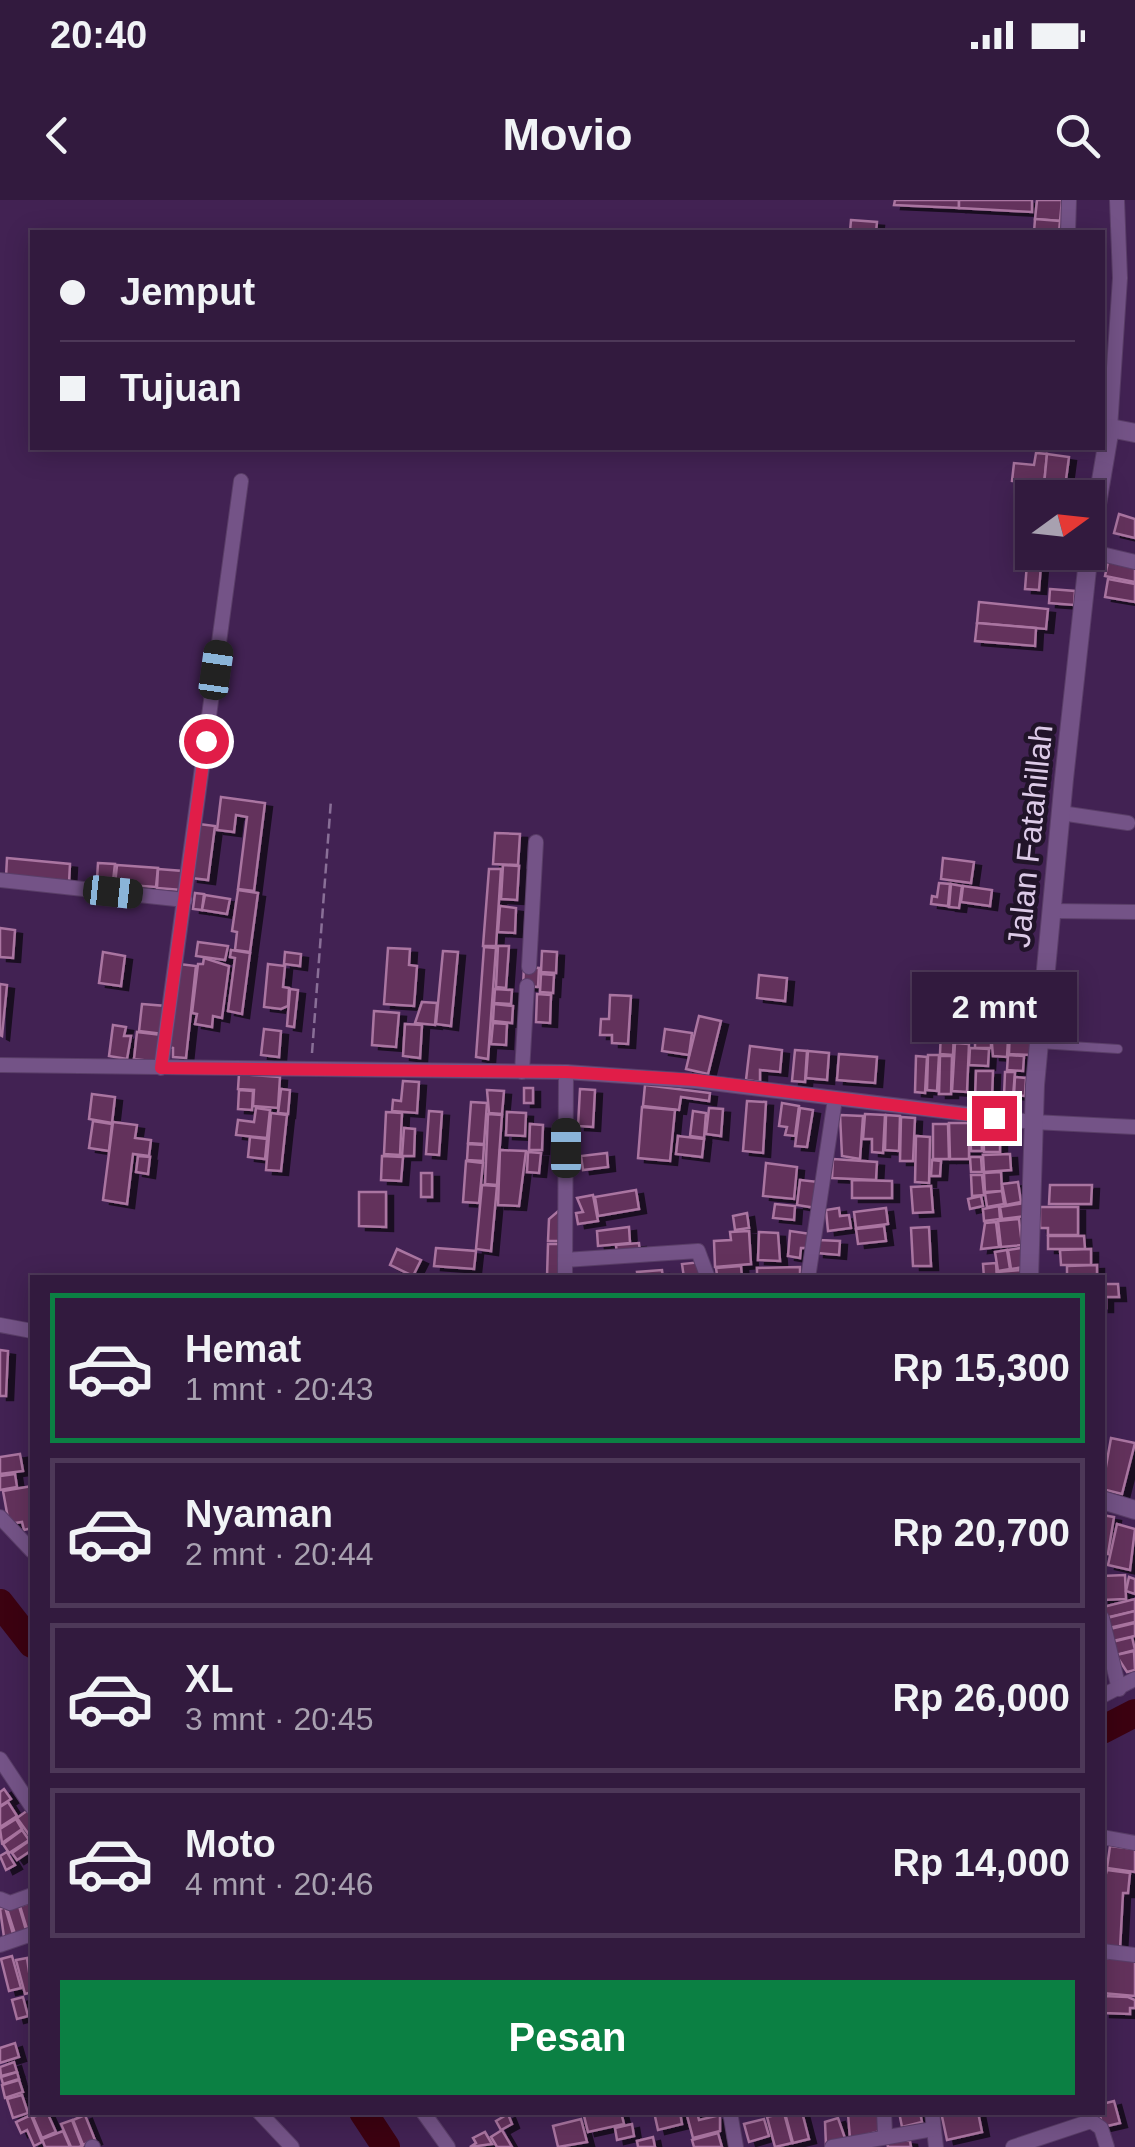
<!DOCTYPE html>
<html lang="id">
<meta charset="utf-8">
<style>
:root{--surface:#321a3e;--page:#3d2749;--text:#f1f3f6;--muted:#a8a1b0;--line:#4d3858;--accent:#0b8043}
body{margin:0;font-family:Helvetica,sans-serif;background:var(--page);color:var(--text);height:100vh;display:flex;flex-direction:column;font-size:38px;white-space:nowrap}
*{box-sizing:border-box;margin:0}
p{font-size:32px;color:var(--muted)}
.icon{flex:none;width:55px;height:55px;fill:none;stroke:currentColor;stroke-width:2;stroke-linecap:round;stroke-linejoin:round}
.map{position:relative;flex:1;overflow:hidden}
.panel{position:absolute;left:30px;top:1075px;width:1075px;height:840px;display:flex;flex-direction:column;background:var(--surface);border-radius:0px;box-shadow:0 5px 25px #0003,0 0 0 2px var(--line)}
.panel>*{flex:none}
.banner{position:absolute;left:30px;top:30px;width:1075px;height:220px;border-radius:0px;box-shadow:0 5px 25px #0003,0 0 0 2px var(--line);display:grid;align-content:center;height:220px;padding:0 30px;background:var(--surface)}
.needle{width:65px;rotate:75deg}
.tools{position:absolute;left:1015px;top:280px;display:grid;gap:20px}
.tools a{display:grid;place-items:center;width:90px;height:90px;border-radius:0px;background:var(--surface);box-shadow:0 5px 25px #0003,0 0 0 2px var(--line);font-size:50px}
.end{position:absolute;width:45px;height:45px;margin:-22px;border:12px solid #e11d48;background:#fff;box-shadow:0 0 0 5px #fff}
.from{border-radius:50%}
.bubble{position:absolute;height:70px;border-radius:0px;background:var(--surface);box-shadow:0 5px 25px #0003,0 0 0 2px var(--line);font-size:32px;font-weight:700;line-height:70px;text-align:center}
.car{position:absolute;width:30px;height:60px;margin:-30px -15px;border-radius:12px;box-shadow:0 0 8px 2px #0007;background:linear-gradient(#222 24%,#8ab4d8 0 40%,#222 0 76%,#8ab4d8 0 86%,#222 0)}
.banner b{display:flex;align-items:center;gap:35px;height:95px;font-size:38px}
.banner b+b{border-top:2px solid var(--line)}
.banner i{width:25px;height:25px;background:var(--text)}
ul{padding:18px 0 0;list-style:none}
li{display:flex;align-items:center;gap:30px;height:150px;margin:0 20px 15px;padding:0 10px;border:5px solid var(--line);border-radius:0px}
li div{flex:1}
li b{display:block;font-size:38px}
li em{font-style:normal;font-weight:700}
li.current{border-color:var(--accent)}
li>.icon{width:90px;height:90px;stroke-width:1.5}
.button{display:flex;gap:20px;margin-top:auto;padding:20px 30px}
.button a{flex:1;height:115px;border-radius:0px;background:var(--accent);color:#fff;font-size:40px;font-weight:700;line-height:115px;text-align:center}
.status{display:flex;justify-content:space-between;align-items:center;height:70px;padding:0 50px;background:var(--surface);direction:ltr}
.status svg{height:28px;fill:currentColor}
header{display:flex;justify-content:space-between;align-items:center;height:130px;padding:0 30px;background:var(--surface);font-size:45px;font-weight:700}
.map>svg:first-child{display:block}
</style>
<div class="status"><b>20:40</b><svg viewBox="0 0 49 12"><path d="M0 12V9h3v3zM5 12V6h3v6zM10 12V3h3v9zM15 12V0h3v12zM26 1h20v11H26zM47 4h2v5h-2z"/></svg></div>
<header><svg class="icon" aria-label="back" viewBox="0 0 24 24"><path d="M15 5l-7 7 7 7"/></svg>Movio<svg class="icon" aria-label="search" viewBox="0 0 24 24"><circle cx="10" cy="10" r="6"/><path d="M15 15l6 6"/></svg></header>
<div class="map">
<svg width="1135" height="1947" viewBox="0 0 1135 1947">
<defs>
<filter id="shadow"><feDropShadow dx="7" dy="4" stdDeviation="0" flood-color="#0009"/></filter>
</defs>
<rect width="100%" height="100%" fill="#422253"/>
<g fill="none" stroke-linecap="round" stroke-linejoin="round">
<!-- river -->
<g stroke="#3c0211" stroke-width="28">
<path d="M0 1403 32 1444"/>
<path d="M1102 1530 1135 1513"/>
<path d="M363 1912 386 1947"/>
</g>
</g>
<!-- building -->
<g fill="#63335c" stroke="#aa75a1" stroke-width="2.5" filter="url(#shadow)">
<path d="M895 0H959V8L894 5Z"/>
<path d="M959 0H1032V12L959 8Z"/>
<path d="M1037 0H1062L1060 21 1035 19Z"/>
<path d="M1035 19 1060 21 1059 32H1034Z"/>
<path d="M851 20 877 22 876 32H850Z"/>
<path d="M1036 253 1047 254 1044 285 1012 281 1014 263 1034 265Z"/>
<path d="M1047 254 1069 257 1065 287 1044 285Z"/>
<path d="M1040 288 1078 291V298H1039Z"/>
<path d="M1119 314 1135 319V338L1114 333Z"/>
<path d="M1108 362 1135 367V382L1105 376Z"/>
<path d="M1027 363 1041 365 1039 390 1025 389Z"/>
<path d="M1108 379 1135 384V402L1105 397Z"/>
<path d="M1050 389 1075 391 1074 405 1049 403Z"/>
<path d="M979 402 1048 409 1046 429 977 423Z"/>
<path d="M977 423 1036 428 1035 446 975 441Z"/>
<path d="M221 597 265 603 254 691 238 689 247 617 236 615 234 632 217 630Z"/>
<path d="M199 624 215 626 208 680 191 678Z"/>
<path d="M495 633 520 634 518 665 493 664Z"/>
<path d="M7 658 70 664 69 683 6 677Z"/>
<path d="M943 658 974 662 971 683 941 679Z"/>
<path d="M98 663 115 664 113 681 97 679Z"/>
<path d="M117 665 158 668 156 687 115 684Z"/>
<path d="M503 665 519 666 517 700 501 699Z"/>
<path d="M158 669 183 671 182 690 157 688Z"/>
<path d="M489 669H501L496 746H483Z"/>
<path d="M939 683 950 684 948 706 931 704 932 696 937 697Z"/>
<path d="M951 684 962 686 959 708 949 707Z"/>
<path d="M963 686 992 690 990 706 961 702Z"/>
<path d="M238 690 258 693 250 752 235 750 237 732 232 731Z"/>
<path d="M195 693 204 694 202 710 193 709Z"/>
<path d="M205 695 230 699 227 714 202 710Z"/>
<path d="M500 706 516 708 515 733 498 732Z"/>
<path d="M0 728 15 730 13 758 0 757Z"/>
<path d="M198 742 228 746 225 760 196 756Z"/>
<path d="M498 746H509L506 788 496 787Z"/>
<path d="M484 747 496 748 488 859 476 857Z"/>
<path d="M388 748 410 749 409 765 417 766 414 806 384 804Z"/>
<path d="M231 750 250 753 242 814 228 811 235 758 230 757Z"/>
<path d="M443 751 458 752 451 826 436 824Z"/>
<path d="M542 751 557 752 556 773 541 772Z"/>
<path d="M103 752 125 756 121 786 99 783Z"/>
<path d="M285 752 301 754 300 766 284 764Z"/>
<path d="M204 758 229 766 222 818 213 816 212 827 195 824 197 814 192 813 198 764H203Z"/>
<path d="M179 764 196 766 186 858 173 857V848L169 847Z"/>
<path d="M268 764 285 766 283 787 289 788 288 806 281 809 264 807Z"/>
<path d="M524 767 539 768 538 787 523 786Z"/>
<path d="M541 774 554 775 553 793 540 792Z"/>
<path d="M759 775 787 778 785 801 757 798Z"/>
<path d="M0 784 7 785 2 836 0 835Z"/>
<path d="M290 789 298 790 294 827 287 826Z"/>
<path d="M495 789 512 790 511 804 494 803Z"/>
<path d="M975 790 1024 794 1022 818 973 814Z"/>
<path d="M537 794 551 795 550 823 536 822Z"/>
<path d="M610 795 631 796 628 844 612 843V835H600L601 819H609Z"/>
<path d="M422 802 437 803 435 825 415 823Z"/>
<path d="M142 804 166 806 163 834 139 831Z"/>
<path d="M494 804 513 806 512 823 493 821Z"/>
<path d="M374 811 399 813 396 847 372 845Z"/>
<path d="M699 816 721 821 708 874 686 869Z"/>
<path d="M968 819 988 821 987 837 967 830Z"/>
<path d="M990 821 1009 823 1007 857 993 856Z"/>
<path d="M493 823 507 824 506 845 491 844Z"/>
<path d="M405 824 422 825 420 858 403 856Z"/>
<path d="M1010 824 1033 825 1031 855 1009 854Z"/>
<path d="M113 825 126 827 124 836H131L127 859 109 856Z"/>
<path d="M264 829 281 831 279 857 261 855Z"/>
<path d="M665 829 692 833 689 855 662 851Z"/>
<path d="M941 830 954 831 953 855 940 854Z"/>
<path d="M137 832 162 835 159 862 134 859Z"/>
<path d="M975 837 991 838V848H975Z"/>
<path d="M955 843 969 844 967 892 952 891Z"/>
<path d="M750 846 782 850 780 872 760 870V882L746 880Z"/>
<path d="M970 848 989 849 988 866 969 865Z"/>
<path d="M795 850 807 851 805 882 792 881Z"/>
<path d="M808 851 829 853 827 880 806 878Z"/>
<path d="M839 854 877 857 875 883 837 880Z"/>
<path d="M928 855H939L937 891 927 890Z"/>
<path d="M1008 855 1024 856 1023 871 1007 870Z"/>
<path d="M916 856 927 857 925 893 915 892Z"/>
<path d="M940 856H952L951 894H939Z"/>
<path d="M976 871H993L992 899 975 898Z"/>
<path d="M1005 872H1015L1013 897 1004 896Z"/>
<path d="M239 874 280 877 278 908 253 906 254 890 238 889Z"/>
<path d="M1015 877 1026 878 1025 896 1014 895Z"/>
<path d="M403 881 419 882 417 913 392 911 393 900 401 901Z"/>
<path d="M645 885 710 893 709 901 681 897 679 910 643 906Z"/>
<rect x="524" y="888" width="9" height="15"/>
<path d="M281 889 290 890 288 914 278 913Z"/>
<path d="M580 889 595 890 593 927 578 926Z"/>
<path d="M239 890 253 891 252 910 238 909Z"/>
<path d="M487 890 504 891 502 914 489 913Z"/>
<path d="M92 894 115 897 112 923 89 919Z"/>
<path d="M747 901 766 902 763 953 743 951Z"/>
<path d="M471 902 487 903 484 944 468 943Z"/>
<path d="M782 903 799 906 795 936 785 935 787 927 779 926Z"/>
<path d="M642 907 675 910 670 961 638 958Z"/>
<path d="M256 908 270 910 267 938 236 935 238 920 254 922Z"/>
<path d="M709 908 723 909 721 936 706 934Z"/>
<path d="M800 908 813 910 807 947 795 946Z"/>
<path d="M429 911 442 912 439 955 426 954Z"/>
<path d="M693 911 706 913 704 938 690 936Z"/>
<path d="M386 912 402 913 400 955 384 954Z"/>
<path d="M507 912 526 913 525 936 506 935Z"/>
<path d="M271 913 287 915 281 971 266 970Z"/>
<path d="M488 914 502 915 497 985 485 984Z"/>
<path d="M865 914 885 915 883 953 872 952V939H863Z"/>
<path d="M840 915 863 916 860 959 842 956Z"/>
<path d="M886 915 900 916 899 951 885 950Z"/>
<path d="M901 917 915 918 913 961H900Z"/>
<path d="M93 921 112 924 109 951 89 948Z"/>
<path d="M113 922 137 925 135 938 151 940 149 956 133 954 127 1004 103 1000Z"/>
<path d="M949 923H969V959H950Z"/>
<path d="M530 924 543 925 542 950H529Z"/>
<path d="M933 924H948L949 959H933Z"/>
<path d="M983 925H1000V952H984Z"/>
<path d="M404 928 415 929 414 956H402Z"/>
<path d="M970 930H981L982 951H971Z"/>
<path d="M678 936 704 939 702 957 676 954Z"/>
<path d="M916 936 930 937 929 983 915 982Z"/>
<path d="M250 937 267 939 265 959 248 957Z"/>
<path d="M468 944 484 945 483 961 467 960Z"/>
<path d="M500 950 526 951 519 1006 498 1005Z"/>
<path d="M528 952 541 953 539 973 527 972Z"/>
<path d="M607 953 608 967 583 970 581 956Z"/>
<path d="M1010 954 1011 970 984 972 983 955Z"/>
<path d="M138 956 150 957 148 974 136 972Z"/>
<path d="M382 956 403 957 401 981 381 980Z"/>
<path d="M970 957H981L982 972H971Z"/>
<path d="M833 959 877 962 876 980 832 978Z"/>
<path d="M932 960 941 961 940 976H931Z"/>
<path d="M466 961 483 963 479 1003 463 1002Z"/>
<path d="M766 963 797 967 794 999 763 996Z"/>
<path d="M1001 972 1002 991 985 992 984 973Z"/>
<rect x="421" y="973" width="11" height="24"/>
<path d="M971 975H982L984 995 972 996Z"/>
<path d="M800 980 819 982 816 1008 797 1005Z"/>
<path d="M852 980 892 981V998H852Z"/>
<path d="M1018 982 1021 1002 1006 1005 1002 984Z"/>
<path d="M482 985 497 986 491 1051 476 1049Z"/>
<path d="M1050 985H1092L1091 1004H1049Z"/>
<path d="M931 986 933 1012 913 1013 911 987Z"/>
<path d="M636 990 639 1009 598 1016 595 997Z"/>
<path d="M1002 991 1004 1004 987 1007 985 993Z"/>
<path d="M359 992H386V1027L359 1026Z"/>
<path d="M593 995 598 1021 578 1024 576 1013 583 1012 577 998Z"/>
<path d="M981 996 983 1006 970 1009 968 999Z"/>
<path d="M1024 1003 1026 1016 1002 1019 1000 1007Z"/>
<path d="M775 1004 795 1006 794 1020 773 1018Z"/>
<path d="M999 1006 1000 1019 984 1021 983 1009Z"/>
<path d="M563 1007V1041H548L549 1019Z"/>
<path d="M1040 1007H1078V1035H1048V1028H1040Z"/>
<path d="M839 1008 840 1016 849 1015 851 1028 828 1031 826 1010Z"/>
<path d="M886 1008 888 1024 856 1028 854 1012Z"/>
<path d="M747 1013 749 1028 735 1030 733 1016Z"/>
<path d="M1019 1019 1022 1045 1001 1047 998 1021Z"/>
<path d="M996 1022 999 1047 981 1049 985 1023Z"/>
<path d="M884 1026 886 1041 858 1044 856 1029Z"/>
<path d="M629 1027 630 1043 598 1046 597 1031Z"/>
<path d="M929 1027 931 1066H913L911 1028Z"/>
<path d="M749 1031 751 1064 715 1067 714 1041 731 1040 730 1032Z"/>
<path d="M790 1031 811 1034 810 1048H801L800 1058 788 1056Z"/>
<path d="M759 1032 778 1033 780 1061 758 1060Z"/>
<path d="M1048 1036H1084L1085 1049H1048Z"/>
<path d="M818 1040 840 1041 839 1055 817 1053Z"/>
<path d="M639 1043 640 1053 617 1055 616 1045Z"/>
<path d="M548 1044H562L561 1077H547Z"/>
<path d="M436 1048 476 1051 474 1069 434 1066Z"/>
<path d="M1021 1048 1024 1067 1011 1069 1008 1050Z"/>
<path d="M397 1049 421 1060 413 1076 390 1065Z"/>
<path d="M1091 1049V1065H1061L1060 1050Z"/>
<path d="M1007 1050 1010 1069 998 1071 995 1052Z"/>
<path d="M701 1062 703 1078H684L682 1064Z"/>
<path d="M996 1063 997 1078H984L983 1064Z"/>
<path d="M1097 1065V1078H1067V1066Z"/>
<path d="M741 1066 742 1078 717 1075 716 1068Z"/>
<path d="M800 1067V1078H757V1068Z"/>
<path d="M662 1070 663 1078H638L637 1072Z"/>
<path d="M1021 1070 1022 1078H998L997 1072Z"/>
<path d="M1102 1084H1118L1119 1097H1106V1108H1102Z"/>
<path d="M0 1150 8 1151 6 1196H0Z"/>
<path d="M1111 1238 1135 1243 1122 1294 1102 1289Z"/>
<path d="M20 1254 23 1271 0 1274V1257Z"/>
<path d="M15 1274 17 1287 0 1290V1276Z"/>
<path d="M32 1286V1328L24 1330 22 1322 9 1324 3 1291Z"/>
<path d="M1102 1315 1114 1317 1108 1354 1102 1353Z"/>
<path d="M1117 1324 1135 1329 1130 1370 1108 1365Z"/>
<path d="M1125 1375 1126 1399 1102 1400V1376Z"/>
<path d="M1129 1377 1135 1379V1394L1126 1391Z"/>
<path d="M1135 1399V1411L1105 1418 1103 1407Z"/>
<path d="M1135 1411V1422L1109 1428 1107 1418Z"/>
<path d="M1135 1423V1436L1113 1441 1110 1429Z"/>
<path d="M1132 1437 1135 1450 1116 1455 1112 1442Z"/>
<path d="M1134 1451 1135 1470 1127 1472 1116 1455Z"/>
<path d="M4 1589 11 1599 0 1606V1592Z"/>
<path d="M8 1602 17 1616 0 1627V1607Z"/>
<path d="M28 1610 32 1617 30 1636 17 1618Z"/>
<path d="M16 1619 22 1629 2 1643 0 1629Z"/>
<path d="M22 1630 29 1640 9 1653 3 1644Z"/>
<path d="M32 1639V1656L29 1652 17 1660 12 1653Z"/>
<path d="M1110 1646 1135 1649V1672L1107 1668Z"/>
<path d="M7 1652 15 1665 6 1670 0 1656Z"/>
<path d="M1107 1670 1130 1673 1128 1693H1123L1120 1749 1102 1747V1688Z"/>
<path d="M32 1702V1730L28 1732 20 1706Z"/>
<path d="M19 1706 26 1730 15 1734 7 1709Z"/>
<path d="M5 1707 13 1734 4 1737 0 1709Z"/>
<path d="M12 1756 21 1788 9 1791 1 1759Z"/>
<path d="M27 1758 32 1792 25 1794 16 1760Z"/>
<path d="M1104 1758 1135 1760V1796L1102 1793Z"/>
<path d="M1103 1796 1128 1797 1135 1800V1808H1130V1814L1103 1813Z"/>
<path d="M23 1797 28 1816 17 1819 12 1800Z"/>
<path d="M15 1843 19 1857 0 1863V1848Z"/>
<path d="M14 1862 17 1872 1 1876 0 1867Z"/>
<path d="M17 1872 19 1879 3 1884 1 1877Z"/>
<path d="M19 1880 23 1892 5 1898 2 1885Z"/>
<path d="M22 1895 28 1913 13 1918 7 1899Z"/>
<path d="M1114 1901 1120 1923 1103 1927 1099 1912 1102 1904Z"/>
<path d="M47 1912 56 1932 42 1938 33 1917Z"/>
<path d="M583 1912H621L624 1924 588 1932Z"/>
<path d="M654 1912H680L682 1924 658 1930Z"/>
<path d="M686 1912H697L699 1920 720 1915V1931L693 1938Z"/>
<path d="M802 1912 809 1939 793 1943 785 1913Z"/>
<path d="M879 1912 884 1930 850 1939 848 1914Z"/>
<path d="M899 1912H920L922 1922 902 1927Z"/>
<path d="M941 1912H978L982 1932 947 1940Z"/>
<path d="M784 1913 792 1943 775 1947 767 1917Z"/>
<path d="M508 1914 512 1924 501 1930 496 1921Z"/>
<path d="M31 1915 42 1942 34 1946 27 1930 21 1933 16 1922Z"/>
<path d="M85 1915 95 1940 83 1945 73 1920Z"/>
<path d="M838 1918 846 1941 826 1946 825 1922Z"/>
<path d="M581 1919 587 1942 558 1947 553 1926Z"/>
<path d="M764 1919 769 1936 749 1942 744 1924Z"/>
<path d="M72 1920 82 1946 79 1947H71L61 1924Z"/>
<path d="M632 1924 634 1936 617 1940 615 1928Z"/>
<path d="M502 1930 512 1947H497L491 1937Z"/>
<path d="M63 1931 70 1947H45L42 1939Z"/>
<path d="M485 1932 492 1944 470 1947 476 1943 473 1938Z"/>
<path d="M718 1933 722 1947H694L692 1940Z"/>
<path d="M653 1937 655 1947H638L637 1941Z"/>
<path d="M901 1940 910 1941 911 1947H888L887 1943Z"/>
</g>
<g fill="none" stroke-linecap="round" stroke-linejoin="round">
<defs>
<path id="service" d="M1039 844 1118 849"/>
<g id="minor">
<path d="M1068 32 1069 0"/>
<path d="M1110 228 1120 78 1117 0"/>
<path d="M1089 351 1135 362"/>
<path d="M1061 613 1128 623"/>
<path d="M0 680 185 700"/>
<path d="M1052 711 1135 712"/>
<path d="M529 767 536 642"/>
<path d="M0 865 566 872 695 881 1033 922 1135 927"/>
<path d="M161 868 241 281"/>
<path d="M522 872 527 786"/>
<path d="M565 1060 698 1051 708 1078"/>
<path d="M565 1078 566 872"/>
<path d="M808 1078 835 899"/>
<path d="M0 1125 32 1131"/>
<path d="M0 1317 32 1351"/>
<path d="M1102 1418 1119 1489"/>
<path d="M1102 1496 1135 1479"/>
<path d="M0 1559 32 1607"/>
<path d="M1102 1637 1135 1643"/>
<path d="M0 1699 10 1703 32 1695"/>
<path d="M0 1745 32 1734"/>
<path d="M1102 1751 1135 1755"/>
<path d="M259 1912 292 1947"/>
<path d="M423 1912 448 1947"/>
<path d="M730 1912 736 1947"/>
<path d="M884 1912 885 1934"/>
<path d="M932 1912 936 1947"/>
<path d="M92 1947H93"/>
<path d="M832 1947 933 1929"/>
<path d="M1013 1947 1091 1921 1101 1928 1107 1947"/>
</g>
<g id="tertiary">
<path d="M1029 1078 1035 885 1064 579 1089 351 1110 228 1135 233"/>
<path d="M1102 1300 1135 1310"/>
</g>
</defs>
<!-- service casing -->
<use href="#service" stroke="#5a3e68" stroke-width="10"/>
<!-- minor casing -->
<use href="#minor" stroke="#5a3e68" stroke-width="16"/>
<!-- tertiary casing -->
<use href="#tertiary" stroke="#5a3e68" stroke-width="20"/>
<!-- path -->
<path stroke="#896f97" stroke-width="2.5" stroke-dasharray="10 5" stroke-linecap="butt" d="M312 853 331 600"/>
<!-- service -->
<use href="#service" stroke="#745387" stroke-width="8"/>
<!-- minor -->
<use href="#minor" stroke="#745387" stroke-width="14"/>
<!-- tertiary -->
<use href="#tertiary" stroke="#745387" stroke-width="18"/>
</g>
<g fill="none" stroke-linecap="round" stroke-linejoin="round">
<!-- route -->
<path stroke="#e11d48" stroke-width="12" d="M206 541 161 868 566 872 695 880 994 918"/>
</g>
<g text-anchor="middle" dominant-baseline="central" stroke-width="9" stroke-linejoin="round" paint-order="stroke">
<!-- street labels -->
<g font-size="32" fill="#dccae7" stroke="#211429">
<text transform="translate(1030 636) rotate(-84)">Jalan Fatahillah</text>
</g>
</g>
</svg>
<div class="tools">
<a><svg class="needle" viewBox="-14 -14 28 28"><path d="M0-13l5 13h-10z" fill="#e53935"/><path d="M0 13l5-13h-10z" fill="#a8a1b0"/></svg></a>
</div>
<i class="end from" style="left:206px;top:541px"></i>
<i class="end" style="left:994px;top:918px"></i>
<div class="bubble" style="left:912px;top:772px;width:165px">2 mnt</div>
<i class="car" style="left:216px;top:470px;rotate:8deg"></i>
<i class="car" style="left:113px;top:692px;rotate:96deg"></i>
<i class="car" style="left:566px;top:948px;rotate:0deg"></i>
<div class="banner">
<b><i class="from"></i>Jemput</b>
<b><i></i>Tujuan</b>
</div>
<section class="panel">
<ul>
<li class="current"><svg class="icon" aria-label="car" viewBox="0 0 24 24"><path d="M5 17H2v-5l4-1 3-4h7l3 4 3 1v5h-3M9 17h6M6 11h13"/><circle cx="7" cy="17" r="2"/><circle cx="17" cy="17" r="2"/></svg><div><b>Hemat</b><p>1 mnt · 20:43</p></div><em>Rp 15,300</em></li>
<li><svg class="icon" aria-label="car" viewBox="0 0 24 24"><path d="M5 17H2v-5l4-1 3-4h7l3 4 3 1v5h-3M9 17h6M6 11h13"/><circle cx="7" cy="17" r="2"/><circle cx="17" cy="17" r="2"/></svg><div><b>Nyaman</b><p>2 mnt · 20:44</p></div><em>Rp 20,700</em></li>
<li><svg class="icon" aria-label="car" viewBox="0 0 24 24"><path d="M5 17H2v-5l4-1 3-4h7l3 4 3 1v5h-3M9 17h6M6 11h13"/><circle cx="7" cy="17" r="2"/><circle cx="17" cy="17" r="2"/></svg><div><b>XL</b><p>3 mnt · 20:45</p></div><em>Rp 26,000</em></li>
<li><svg class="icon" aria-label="car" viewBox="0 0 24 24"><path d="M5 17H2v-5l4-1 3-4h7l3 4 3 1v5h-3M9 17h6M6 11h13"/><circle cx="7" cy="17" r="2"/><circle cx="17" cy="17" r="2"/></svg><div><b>Moto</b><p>4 mnt · 20:46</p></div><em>Rp 14,000</em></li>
</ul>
<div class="button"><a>Pesan</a></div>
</section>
</div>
